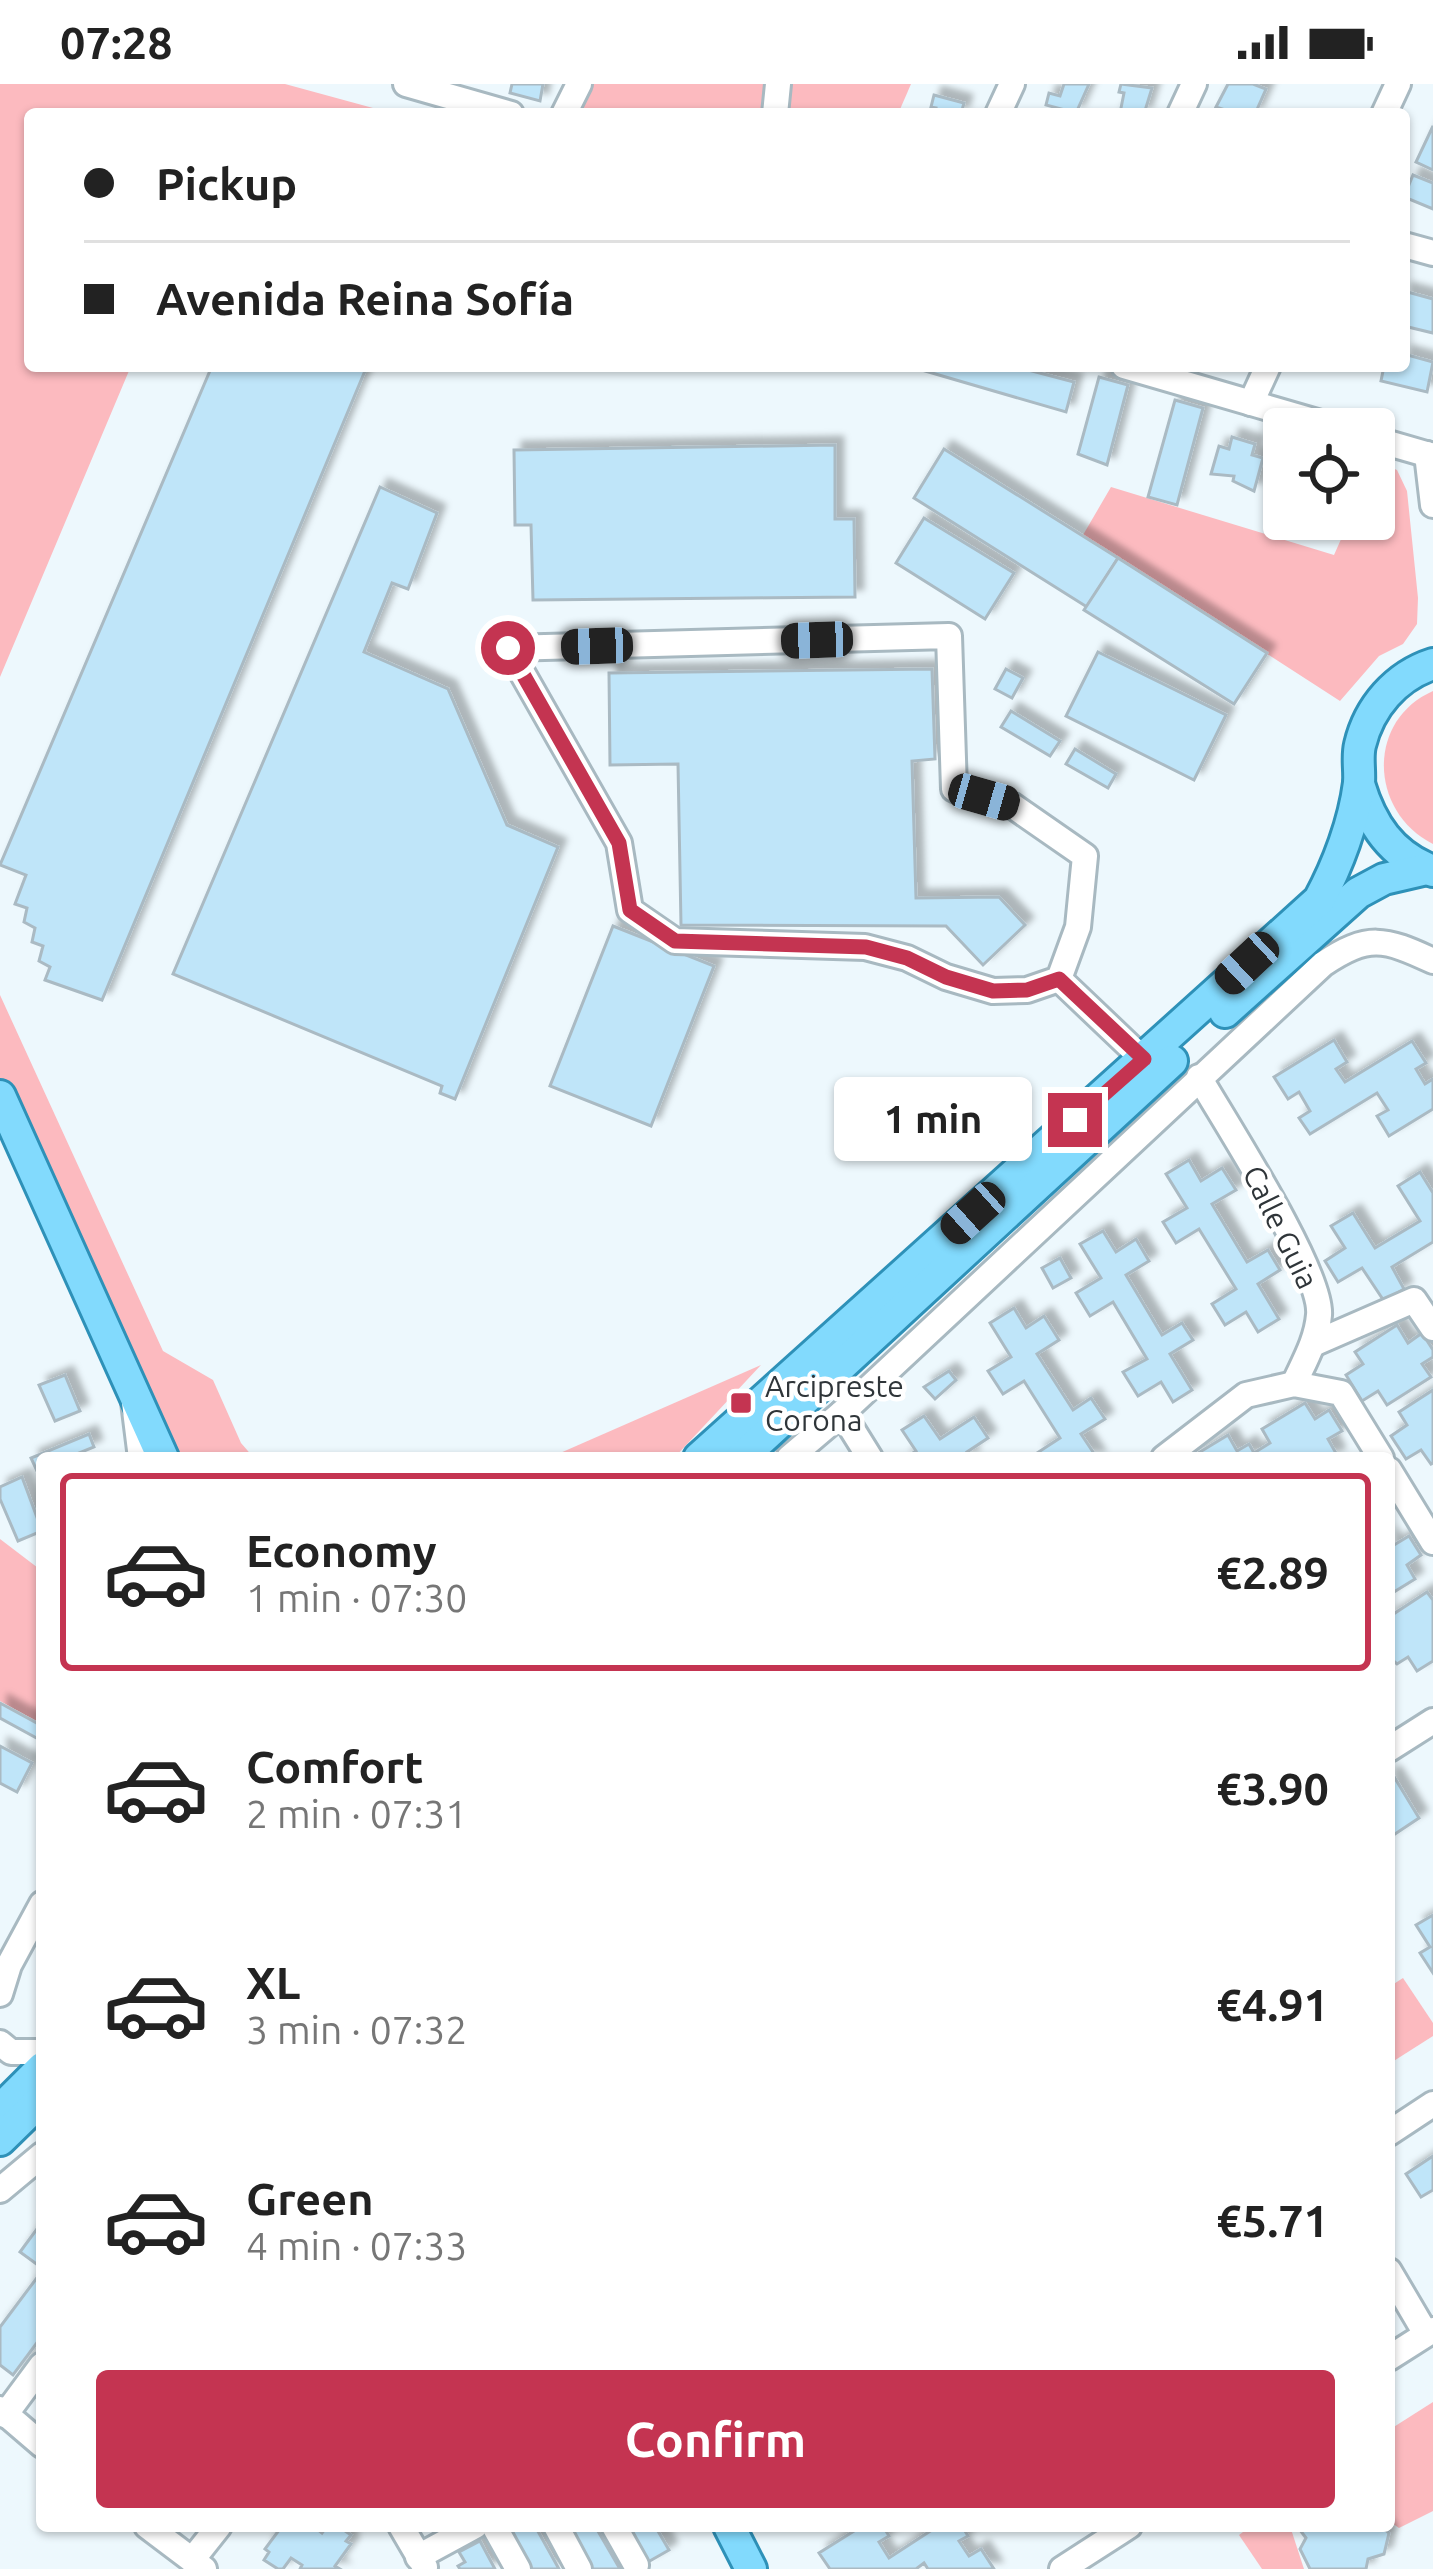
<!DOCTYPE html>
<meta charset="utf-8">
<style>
:root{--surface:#fff;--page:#f6f6f6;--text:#222;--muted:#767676;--line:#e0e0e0;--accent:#c43451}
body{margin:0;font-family:Ubuntu,sans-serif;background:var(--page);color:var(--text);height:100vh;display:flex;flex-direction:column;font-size:45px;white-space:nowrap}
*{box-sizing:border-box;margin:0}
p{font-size:39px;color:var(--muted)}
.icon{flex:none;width:66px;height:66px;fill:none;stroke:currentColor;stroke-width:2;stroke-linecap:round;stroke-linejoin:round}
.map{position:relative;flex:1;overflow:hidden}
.sheet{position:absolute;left:36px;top:1368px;width:1359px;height:1080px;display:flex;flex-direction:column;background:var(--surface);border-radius:12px;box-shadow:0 3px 9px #0004}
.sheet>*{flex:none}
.guide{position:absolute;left:24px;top:24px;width:1386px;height:264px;border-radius:12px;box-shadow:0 3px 9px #0004;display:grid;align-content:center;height:264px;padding:0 60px;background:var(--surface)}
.tools{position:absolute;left:1263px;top:324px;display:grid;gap:24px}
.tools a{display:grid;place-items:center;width:132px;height:132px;border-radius:12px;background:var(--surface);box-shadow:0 3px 9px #0004;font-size:60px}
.end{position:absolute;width:54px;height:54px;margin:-27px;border:15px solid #c43451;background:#fff;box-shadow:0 0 0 6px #fff}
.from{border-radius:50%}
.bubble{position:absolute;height:84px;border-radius:12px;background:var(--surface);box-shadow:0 3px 9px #0004;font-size:39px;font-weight:600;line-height:84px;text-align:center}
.car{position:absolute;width:36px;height:72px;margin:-36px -18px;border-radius:15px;box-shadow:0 0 9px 3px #0007;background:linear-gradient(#222 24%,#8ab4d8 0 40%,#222 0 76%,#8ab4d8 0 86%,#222 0)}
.guide b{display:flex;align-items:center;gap:42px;height:114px;font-size:45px}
.guide b+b{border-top:3px solid var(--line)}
.guide i{width:30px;height:30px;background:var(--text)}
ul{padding:21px 0 0;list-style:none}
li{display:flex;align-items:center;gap:36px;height:198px;margin:0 24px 18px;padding:0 36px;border:6px solid transparent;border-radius:12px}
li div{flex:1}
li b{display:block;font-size:45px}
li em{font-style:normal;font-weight:600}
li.active{border-color:var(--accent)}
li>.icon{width:108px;height:108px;stroke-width:1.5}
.primary-button{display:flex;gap:24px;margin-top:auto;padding:24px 60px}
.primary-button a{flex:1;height:138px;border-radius:12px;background:var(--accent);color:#fff;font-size:48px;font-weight:600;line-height:138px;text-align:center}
.status{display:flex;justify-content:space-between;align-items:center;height:84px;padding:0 60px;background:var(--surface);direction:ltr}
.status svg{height:33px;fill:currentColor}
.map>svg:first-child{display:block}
</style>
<div class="status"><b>07:28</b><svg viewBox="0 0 49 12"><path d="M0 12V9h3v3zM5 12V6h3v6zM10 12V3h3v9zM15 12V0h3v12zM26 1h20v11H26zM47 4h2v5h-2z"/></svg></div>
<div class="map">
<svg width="1433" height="2485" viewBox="0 0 1433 2485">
<defs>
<filter id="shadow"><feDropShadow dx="8" dy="-8" stdDeviation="3" flood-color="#0004"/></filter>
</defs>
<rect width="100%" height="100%" fill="#edf8fd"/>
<!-- green -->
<g fill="#fcbabf">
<path d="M0 0H285L395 30H30V282H131L0 593Z"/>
<path d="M586 0H911L898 30H571Z"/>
<path d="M1375 376 1397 386 1407 407 1418 514 1417 540 1403 560 1379 572 1340 617 1083 451 1111 403 1334 471 1350 435H1374Z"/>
<path d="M1433 607V760C1370 729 1365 637 1433 607Z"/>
<path d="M0 911 163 1267 213 1296 241 1359 254 1374H160L0 1026Z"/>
<path d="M761 1281 674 1374H549L551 1373Z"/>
<path d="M0 1455 42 1487V1640L0 1617Z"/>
<path d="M1403 1894 1433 1939V1952L1389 1980V1903Z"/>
<path d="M1433 2318V2427L1399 2444 1389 2437V2346Z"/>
<path d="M1251 2442H1290L1304 2485H1262L1239 2451Z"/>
</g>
<!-- building -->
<g fill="#bfe5f9" stroke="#aabac3" stroke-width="3" filter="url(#shadow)">
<path d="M512 0H543L540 17 510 9Z"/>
<path d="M1064 0H1089L1076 29 1046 21 1049 9 1060 12Z"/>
<path d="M1121 0 1152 4 1144 30H1113L1120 29 1124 9 1119 8Z"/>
<path d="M1228 0H1253L1266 5 1255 30H1220L1222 25 1216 23Z"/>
<path d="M934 11 964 19 961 30H935L936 24 931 23Z"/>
<path d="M1433 42V86L1416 78Z"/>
<path d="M1413 91 1433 99V125L1404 113Z"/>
<path d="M1404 207 1433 215V249L1404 242Z"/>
<path d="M1404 270 1433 278 1427 308 1381 297 1384 282H1404Z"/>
<path d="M212 282H367L102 916 45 896 50 883 39 877 43 862 32 858 35 844 24 838 27 824 15 820 26 791 0 781Z"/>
<path d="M908 282H1013L1074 298 1066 328Z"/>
<path d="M1099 293 1128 301 1107 381 1078 370Z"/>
<path d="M1175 316 1203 324 1177 421 1148 413Z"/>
<path d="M1232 353 1255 360 1252 371 1263 374 1254 407 1233 397 1234 392 1211 390 1219 362 1229 365Z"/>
<path d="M835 361V435H854L855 513 533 516 531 441H515L514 366Z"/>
<path d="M944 365 1118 474 1087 523 914 414Z"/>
<path d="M380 403 437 429 408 505 392 499 364 568 448 605 507 741 558 763 455 1015 440 1009 442 1002 173 890Z"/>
<path d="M924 434 1014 489 985 535 896 479Z"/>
<path d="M1118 474 1267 569 1234 620 1084 526Z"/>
<path d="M1098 568 1226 631 1194 696 1066 632Z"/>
<path d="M932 585 935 675 912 677 916 814 999 813 1025 841 983 881 946 842 681 841 678 680 610 681 609 589Z"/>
<path d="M1006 585 1023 594 1012 614 995 605Z"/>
<path d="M1011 627 1060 657 1050 672 1001 643Z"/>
<path d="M1075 665 1116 690 1108 704 1066 680Z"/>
<path d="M613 842 714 882 651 1042 550 1002Z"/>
<path d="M1334 956 1347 978 1336 985 1345 998 1412 957 1426 979 1416 985 1425 1000 1433 995V1025L1389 1052 1377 1032 1388 1026 1377 1009 1310 1050 1299 1034 1310 1027 1299 1008 1288 1015 1274 993Z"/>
<path d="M1189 1076 1201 1097 1222 1084 1236 1106 1212 1120 1247 1178 1268 1166 1280 1186 1258 1200 1279 1235 1258 1248 1246 1228 1225 1241 1212 1220 1236 1205 1199 1145 1176 1159 1163 1138 1187 1124 1166 1090Z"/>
<path d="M1420 1088 1433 1109V1158L1392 1183 1404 1205 1384 1217 1362 1184 1338 1198 1325 1177 1345 1164 1331 1142 1353 1129 1375 1164 1420 1137 1398 1102Z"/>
<path d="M1103 1147 1116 1168 1136 1155 1149 1177 1126 1191 1162 1251 1182 1239 1193 1256 1170 1270 1192 1306 1173 1318 1161 1298 1138 1312 1123 1288 1147 1275 1113 1218 1090 1232 1076 1209 1101 1194 1080 1160Z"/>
<path d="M1060 1174 1071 1194 1053 1204 1042 1184Z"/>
<path d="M1014 1224 1026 1244 1044 1232 1059 1256 1037 1270 1073 1326 1091 1314 1105 1335 1081 1350 1097 1374H1041L1037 1369 1060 1354 1024 1297 1003 1310 988 1287 1011 1273 990 1239Z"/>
<path d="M1397 1241 1408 1259 1422 1249 1433 1266V1273L1422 1280 1431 1293 1387 1321 1378 1307 1362 1317 1346 1291 1363 1280 1355 1268Z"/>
<path d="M949 1287 956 1296 935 1315 924 1303Z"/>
<path d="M65 1291 80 1327 55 1337 39 1301Z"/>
<path d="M1433 1306V1379L1431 1380 1421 1366 1406 1375 1391 1352 1407 1341 1399 1328Z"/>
<path d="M1305 1319 1315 1335 1329 1326 1342 1347 1328 1355 1337 1371 1331 1374H1190L1228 1351 1237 1367 1249 1360 1254 1369 1270 1359 1262 1345Z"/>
<path d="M924 1332 940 1355 974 1333 988 1354 967 1368 971 1374H905L916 1367 902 1346Z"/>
<path d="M89 1350 94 1363 67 1374H42V1384L37 1387 31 1374Z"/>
<path d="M22 1393 42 1447 18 1457 0 1415V1403Z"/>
<path d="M1409 1452 1421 1471 1407 1481 1415 1495 1389 1511V1453L1394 1461Z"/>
<path d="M1427 1508 1433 1516V1577L1417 1587 1408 1573 1397 1580 1389 1573V1551L1393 1549 1389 1533Z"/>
<path d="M0 1619 42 1642V1657L0 1634Z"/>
<path d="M0 1662 32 1679 17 1708 0 1699Z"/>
<path d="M1393 1691 1419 1734 1389 1754V1693Z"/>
<path d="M1433 1831V1889L1420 1869 1430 1863 1416 1841Z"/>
<path d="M1433 2072V2106L1421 2113 1406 2090Z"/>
<path d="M42 2138V2184L20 2168Z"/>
<path d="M42 2187V2252L13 2291 0 2281V2243Z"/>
<path d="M282 2442H319L317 2445 322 2449 327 2442H338L351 2451 346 2457 351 2460 335 2482 340 2485H300L302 2481 291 2474 283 2485H278L264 2476 269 2468 265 2465Z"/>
<path d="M508 2442H535L559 2485H532L528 2478 520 2482Z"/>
<path d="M560 2442H595L620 2485H586L579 2472 585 2469 575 2453Z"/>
<path d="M628 2442H655L669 2466 648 2478 643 2469 637 2473 621 2446Z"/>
<path d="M862 2442H883L889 2452 879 2458 889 2474 938 2442H962L968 2452 959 2457 969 2472 981 2465 994 2485H928L924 2479 916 2485H830L819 2469Z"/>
<path d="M1297 2442H1381L1389 2449 1384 2470 1368 2475 1366 2485H1310L1300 2465 1306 2454Z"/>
<path d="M480 2457 495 2485H460L458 2482 465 2478 459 2468Z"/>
</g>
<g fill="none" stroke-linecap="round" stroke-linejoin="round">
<defs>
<g id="minor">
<path d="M406 0 511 30"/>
<path d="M564 30 579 0"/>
<path d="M775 30 778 0"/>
<path d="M998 30 1012 0"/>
<path d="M1180 30 1194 0"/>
<path d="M1384 30 1398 0"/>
<path d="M1404 161 1433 169"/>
<path d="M1124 282 1341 345"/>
<path d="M1251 319 1268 282"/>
<path d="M1374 355 1433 372"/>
<path d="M1427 370 1433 421"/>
<path d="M1059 895 1027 906 993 907 946 893 907 874 865 863 675 857 630 826 619 759 508 564 949 552 954 705 1013 722 1085 772 1078 843 1059 895 1143 975"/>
<path d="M1199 993C1225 1038 1323 1189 1319 1231 1317 1256 1304 1278 1294 1300"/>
<path d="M1313 1260 1414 1216 1433 1244"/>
<path d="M134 1318 141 1374"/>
<path d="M842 1329 870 1374"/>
<path d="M789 1374 842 1329 1323 880C1368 850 1384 854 1433 877"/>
<path d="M1164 1374 1246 1311 1294 1300 1341 1309 1381 1374"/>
<path d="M1389 1386 1433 1458"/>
<path d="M1389 1665 1433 1637"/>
<path d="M0 1910 9 1881 42 1820"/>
<path d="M0 1959 11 1968H42"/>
<path d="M1389 2049 1433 2020"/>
<path d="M0 2106 42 2071"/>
<path d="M1389 2187 1426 2250"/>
<path d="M1389 2274 1433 2246"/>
<path d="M0 2325 42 2361"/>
<path d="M5 2331 42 2281"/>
<path d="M147 2442 204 2485"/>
<path d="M401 2442 425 2483"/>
<path d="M494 2442 518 2485"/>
<path d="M556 2442 579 2485"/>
<path d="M614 2442 636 2481"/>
<path d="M418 2473 475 2442"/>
<path d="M192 2476 219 2442"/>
<path d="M1062 2485 1129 2442"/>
</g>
<g id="major">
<path d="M1359 700C1371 740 1391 771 1433 787"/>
<path d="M1225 928 1358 809 1384 795 1427 785"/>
<path d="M0 1012 163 1374"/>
<path d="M699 1374 1319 816C1338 781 1354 738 1359 699 1360 686 1357 673 1360 661 1369 623 1396 592 1433 580"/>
<path d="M741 1374 1172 977"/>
<path d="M0 2026 42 1984"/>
<path d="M0 2056 42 2015"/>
<path d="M729 2442 751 2485"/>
</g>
</defs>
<!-- minor casing -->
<use href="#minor" stroke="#a8b9c1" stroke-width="30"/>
<!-- major casing -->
<use href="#major" stroke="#2e91b8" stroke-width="36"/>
<!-- minor -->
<use href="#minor" stroke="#fff" stroke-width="24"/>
<!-- major -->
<use href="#major" stroke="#82dafd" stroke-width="30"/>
</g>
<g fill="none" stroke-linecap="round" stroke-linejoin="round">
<!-- route -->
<path stroke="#c43451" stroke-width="15" d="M508 564 619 759 630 826 675 857 866 863 907 874 946 893 993 907 1027 906 1059 895 1144 975 1075 1036"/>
</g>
<!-- markers -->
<rect fill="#c43451" stroke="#fff" stroke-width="4.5" x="729" y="1307" width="24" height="24" rx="6"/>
<g text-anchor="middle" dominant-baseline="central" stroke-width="9" stroke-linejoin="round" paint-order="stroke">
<!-- street labels -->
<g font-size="30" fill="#2f3539" stroke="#fff">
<text transform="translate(1281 1143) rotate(64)">Calle Guia</text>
</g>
<!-- poi labels -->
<g font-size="30" fill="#2f3539" stroke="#fff" text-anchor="start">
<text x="765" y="1302">Arcipreste<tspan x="765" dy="34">Corona</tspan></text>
</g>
</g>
</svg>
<div class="tools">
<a><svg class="icon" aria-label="locate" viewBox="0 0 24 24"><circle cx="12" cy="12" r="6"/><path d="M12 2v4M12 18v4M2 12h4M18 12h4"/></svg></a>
</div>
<i class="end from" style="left:508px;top:564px"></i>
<i class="end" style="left:1075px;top:1036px"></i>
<div class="bubble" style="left:834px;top:993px;width:198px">1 min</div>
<i class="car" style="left:817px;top:556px;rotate:268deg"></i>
<i class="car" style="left:597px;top:562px;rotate:268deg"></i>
<i class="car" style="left:984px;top:713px;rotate:106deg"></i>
<i class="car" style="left:1247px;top:879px;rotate:227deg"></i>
<i class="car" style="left:973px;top:1129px;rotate:228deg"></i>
<div class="guide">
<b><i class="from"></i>Pickup</b>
<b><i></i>Avenida Reina Sofía</b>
</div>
<section class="sheet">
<ul>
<li class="active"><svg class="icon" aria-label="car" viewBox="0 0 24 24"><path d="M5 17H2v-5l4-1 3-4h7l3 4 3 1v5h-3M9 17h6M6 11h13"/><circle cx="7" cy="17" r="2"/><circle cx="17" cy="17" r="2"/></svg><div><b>Economy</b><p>1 min · 07:30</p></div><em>€2.89</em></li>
<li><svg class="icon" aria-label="car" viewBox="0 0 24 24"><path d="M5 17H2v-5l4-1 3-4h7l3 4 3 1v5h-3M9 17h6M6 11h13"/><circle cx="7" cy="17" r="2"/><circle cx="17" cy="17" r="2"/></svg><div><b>Comfort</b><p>2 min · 07:31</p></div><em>€3.90</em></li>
<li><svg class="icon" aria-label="car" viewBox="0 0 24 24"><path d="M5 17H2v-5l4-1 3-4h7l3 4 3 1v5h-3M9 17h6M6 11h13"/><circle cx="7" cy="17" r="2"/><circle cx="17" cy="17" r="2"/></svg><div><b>XL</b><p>3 min · 07:32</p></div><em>€4.91</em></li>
<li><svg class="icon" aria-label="car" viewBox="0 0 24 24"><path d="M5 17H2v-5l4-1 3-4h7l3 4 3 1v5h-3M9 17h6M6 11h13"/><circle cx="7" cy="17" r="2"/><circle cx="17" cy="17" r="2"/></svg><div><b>Green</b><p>4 min · 07:33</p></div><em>€5.71</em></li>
</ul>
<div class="primary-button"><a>Confirm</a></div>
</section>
</div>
